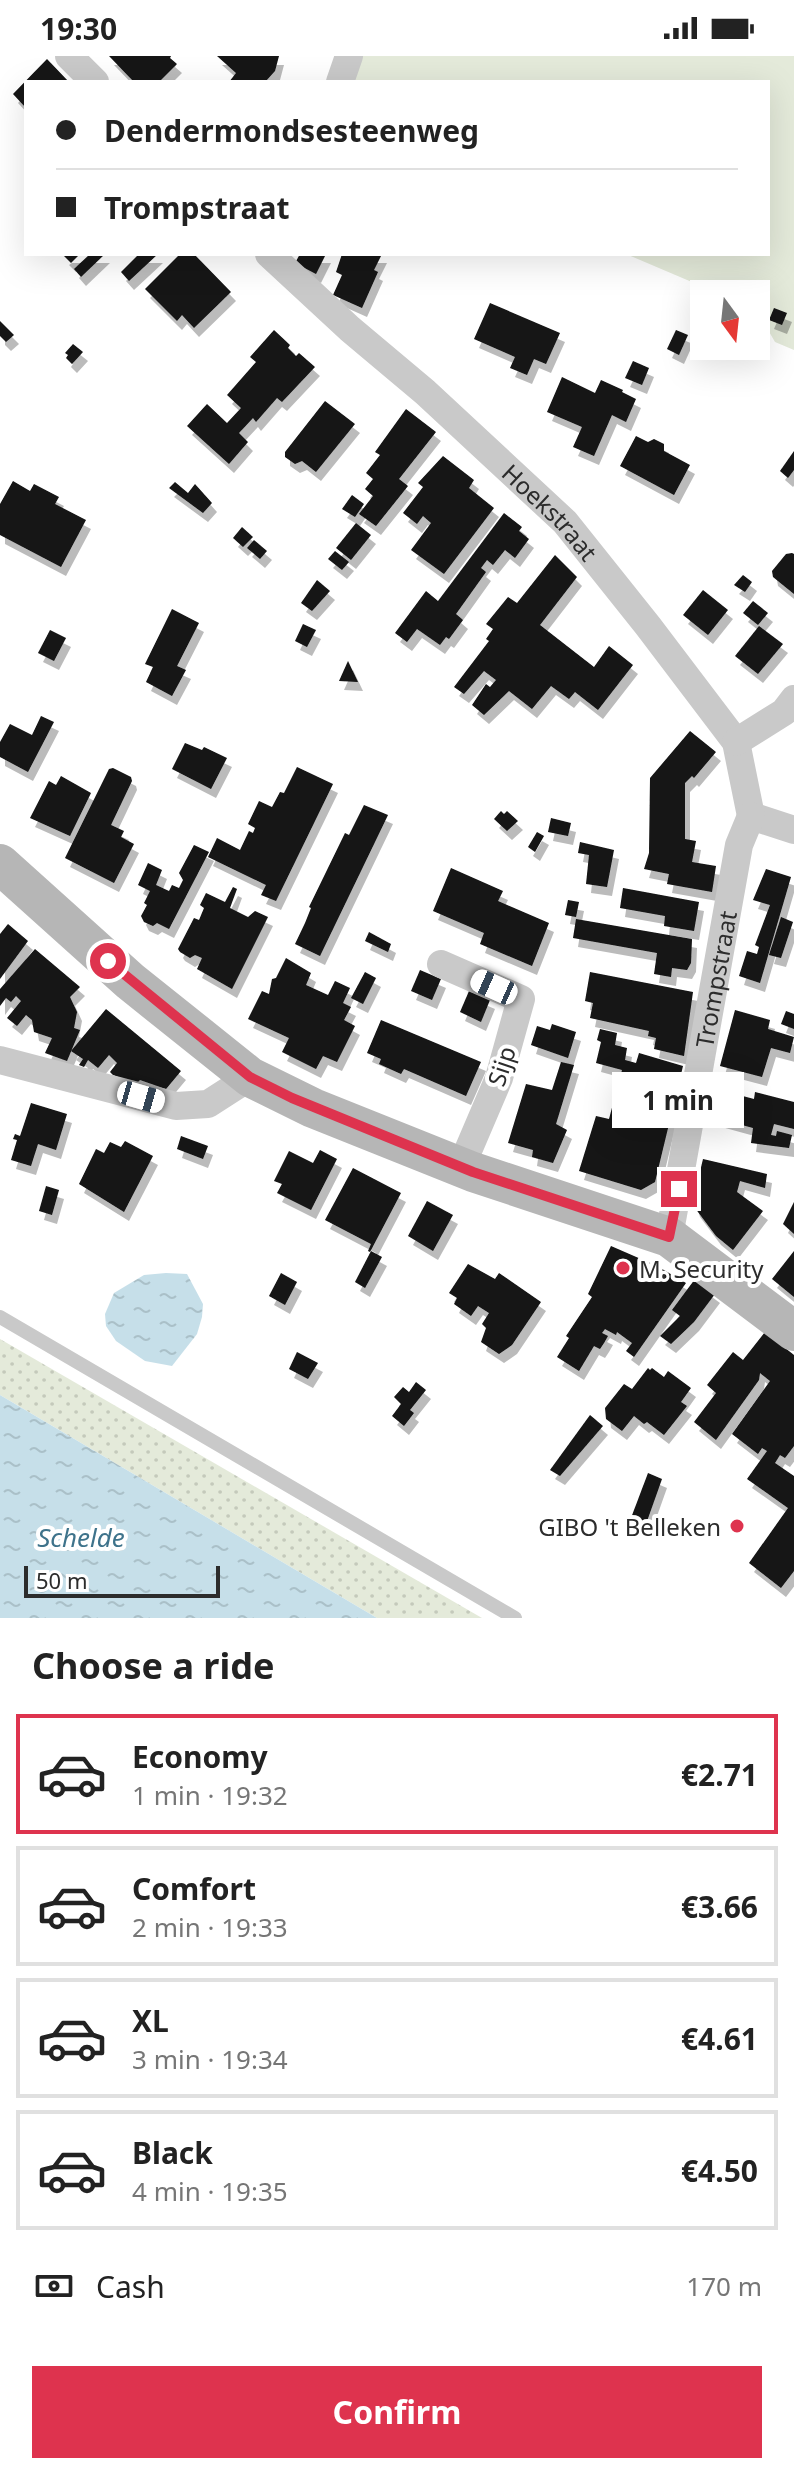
<!DOCTYPE html>
<meta charset="utf-8">
<style>
:root{--surface:#fff;--page:#f6f6f6;--text:#222;--muted:#767676;--line:#e0e0e0;--accent:#de334e}
body{margin:0;font-family:"Noto Sans",sans-serif;background:var(--page);color:var(--text);height:100vh;display:flex;flex-direction:column;font-size:30px;white-space:nowrap}
*{box-sizing:border-box;margin:0}
p{font-size:26px;color:var(--muted)}
.icon{flex:none;width:44px;height:44px;fill:none;stroke:currentColor;stroke-width:2;stroke-linecap:round;stroke-linejoin:round}
.map{position:relative;height:1562px;overflow:hidden}
.panel{display:flex;flex-direction:column;background:var(--surface);flex:1}
.panel>*{flex:none}
.top-card{position:absolute;left:24px;top:24px;width:746px;height:176px;border-radius:0px;box-shadow:0 8px 32px #0002;display:grid;align-content:center;height:176px;padding:0 32px;background:var(--surface)}
.needle{width:52px;rotate:165deg}
.controls{position:absolute;left:690px;top:224px;display:grid;gap:16px}
.controls a{display:grid;place-items:center;width:80px;height:80px;border-radius:0px;background:var(--surface);box-shadow:0 8px 32px #0002;font-size:40px}
.scale{position:absolute;left:24px;bottom:20px;width:196px;box-sizing:border-box;padding-left:8px;border:4px solid #2c2c2c;border-top:0;font-size:22px;line-height:28px;white-space:nowrap;color:#2c2c2c;-webkit-text-stroke:6px #fff;paint-order:stroke}
.end{position:absolute;width:36px;height:36px;margin:-18px;border:10px solid #de334e;background:#fff;box-shadow:0 0 0 4px #fff}
.from{border-radius:50%}
.bubble{position:absolute;height:56px;border-radius:0px;background:var(--surface);box-shadow:0 8px 32px #0002;font-size:26px;font-weight:700;line-height:56px;text-align:center}
.car{position:absolute;width:24px;height:48px;margin:-24px -12px;border-radius:10px;box-shadow:0 0 6px 2px #0007;background:linear-gradient(#fff 24%,#345 0 40%,#fff 0 76%,#345 0 86%,#fff 0)}
.top-card b{display:flex;align-items:center;gap:28px;height:76px;font-size:30px}
.top-card b+b{border-top:2px solid var(--line)}
.top-card i{width:20px;height:20px;background:var(--text)}
ul{padding:0;list-style:none}
li{display:flex;align-items:center;gap:24px;height:120px;margin:0 16px 12px;padding:0 16px;border:4px solid var(--line);border-radius:0px}
li div{flex:1}
li b{display:block;font-size:30px}
li em{font-style:normal;font-weight:700}
li.active{border-color:var(--accent)}
li>.icon{width:72px;height:72px;stroke-width:1.5}
h2{padding:0 32px;font-size:36px;line-height:96px}
.pay{display:flex;align-items:center;gap:20px;height:88px;padding:0 32px;font-size:30px}
.pay p{margin-inline-start:auto}
.primary-button{display:flex;gap:16px;margin-top:auto;padding:16px 32px}
.primary-button a{flex:1;height:92px;border-radius:0px;background:var(--accent);color:#fff;font-size:32px;font-weight:700;line-height:92px;text-align:center}
.status{display:flex;justify-content:space-between;align-items:center;height:56px;padding:0 40px;background:var(--surface);direction:ltr}
.status svg{height:22px;fill:currentColor}
.map>svg:first-child{display:block}
</style>
<div class="status"><b>19:30</b><svg viewBox="0 0 49 12"><path d="M0 12V9h3v3zM5 12V6h3v6zM10 12V3h3v9zM15 12V0h3v12zM26 1h20v11H26zM47 4h2v5h-2z"/></svg></div>
<div class="map">
<svg width="794" height="1562" viewBox="0 0 794 1562">
<defs>
<pattern id="grass-dots" width="8" height="8" patternUnits="userSpaceOnUse" patternTransform="scale(2)"><rect width="8" height="8" fill="#e4eada"/><path d="M2 2h.1M6 6h.1" fill="none" stroke="#c4c9bb" stroke-width="1.8" stroke-linecap="round"/></pattern>
<pattern id="water-ripples" width="26" height="14" patternUnits="userSpaceOnUse" patternTransform="scale(2)"><rect width="26" height="14" fill="#c6dfe9"/><path d="M2 4q2-2 4 0t4 0M15 11q2-2 4 0t4 0" fill="none" stroke="#aac0c8"/></pattern>
<filter id="shadow"><feDropShadow dx="5" dy="9" stdDeviation="0" flood-color="#0004"/></filter>
</defs>
<rect width="100%" height="100%" fill="#fff"/>
<!-- grass -->
<path fill="url(#grass-dots)" d="M0 1283 482 1562H377L0 1339Z"/>
<!-- garden -->
<path fill="#e4eada" d="M351 0H794V294L775 286 756 253V238H720L626 198H768V26H341Z"/>
<!-- water -->
<g fill="url(#water-ripples)">
<path d="M166 1217 187 1218 203 1248 202 1261 197 1278 172 1310 145 1305 116 1285 106 1270 105 1258 114 1237 144 1219Z"/>
<path d="M0 1339 377 1562H0Z"/>
</g>
<!-- building -->
<g fill="#131313" filter="url(#shadow)">
<path d="M109 0H171L170 2 177 8 161 24 163 26H134Z"/>
<path d="M217 0H279L275 15 265 26H229L236 17Z"/>
<path d="M47 3 69 26H26V52L13 38Z"/>
<path d="M67 198H80L71 207 64 200Z"/>
<path d="M90 198H105L81 221 74 213Z"/>
<path d="M139 198H158L129 225 121 216Z"/>
<path d="M180 198H194L231 236 194 272 182 259 177 265 145 233Z"/>
<path d="M300 198H326L316 218 295 207Z"/>
<path d="M342 198H382L374 214 378 216 362 252 333 239 342 219 336 216Z"/>
<path d="M490 247 560 277 546 308 534 303 527 319 510 312 515 301 474 283Z"/>
<path d="M774 252 787 257 782 269 769 264Z"/>
<path d="M0 265 14 279 6 286 0 280Z"/>
<path d="M274 274 290 289 288 292 296 300 299 297 315 311 282 346 277 342 256 366 253 362 239 377 248 386 229 408 187 370 207 348 227 367 241 352 227 339 256 306 250 301Z"/>
<path d="M676 274 688 279 679 299 667 293Z"/>
<path d="M73 288 83 296 72 308 66 302 68 299 65 297Z"/>
<path d="M633 305 649 312 642 329 625 322Z"/>
<path d="M562 321 595 337 601 324 623 334 622 336 636 343 626 366 612 359 594 400 573 391 582 371 547 356Z"/>
<path d="M325 345 355 368 316 416 302 405 295 408 285 401V396Z"/>
<path d="M406 353 436 376 399 423 408 430 376 470 359 458 373 440 365 433 373 423 366 417 380 399 375 396Z"/>
<path d="M636 380 648 386 654 383 664 388V395L690 409 674 439 620 410Z"/>
<path d="M794 395V414L788 422 780 415Z"/>
<path d="M443 400 474 424 469 432 494 452 444 518 411 494 431 467 423 460 417 468 403 457 423 431 418 427Z"/>
<path d="M13 425 30 435 34 428 59 441 55 448 86 464 61 511 0 479V448Z"/>
<path d="M175 426 188 437 195 428 212 447 203 457 169 432Z"/>
<path d="M352 439 364 448 355 461 342 453Z"/>
<path d="M504 457 522 471 519 475 529 483 515 502 505 494 493 509 487 504 481 512 486 516 456 558 463 564 449 583 446 581 440 589 417 573 407 586 395 577 426 535 438 545Z"/>
<path d="M356 467 371 479 351 504 336 492Z"/>
<path d="M242 471 253 481 243 491 233 482Z"/>
<path d="M254 484 267 495 260 503 247 492Z"/>
<path d="M335 495 349 506 342 514 328 503Z"/>
<path d="M792 497 794 498V538L773 521 772 515 786 498Z"/>
<path d="M555 499 577 521 540 569 594 611 609 590 633 609 598 654 575 636 569 643 551 630 532 653 509 635 484 659 472 649 486 628 490 631 496 624 484 615 464 638 454 631 489 585 486 583 493 573 486 568 508 541 517 547Z"/>
<path d="M743 519 752 526 745 536 734 529Z"/>
<path d="M317 524 330 535 312 555 301 547Z"/>
<path d="M703 534 728 554 708 579 683 559Z"/>
<path d="M753 545 768 557 758 569 743 557Z"/>
<path d="M172 553 199 567 177 610 186 614 172 640 146 626 153 611 145 608Z"/>
<path d="M303 568 316 574 307 591 295 585Z"/>
<path d="M759 570 783 588 758 618 735 600Z"/>
<path d="M50 574 66 582 54 605 38 597Z"/>
<path d="M348 605 358 626 339 625Z"/>
<path d="M41 660 54 666 28 716 0 701V686L10 668 32 679Z"/>
<path d="M690 675 716 696 694 722 692 720 685 727V783L696 785 692 806 716 810 712 836 667 828 669 818 644 813 649 797 650 722Z"/>
<path d="M185 687 202 694 204 691 227 702 211 733 172 713Z"/>
<path d="M297 711 333 728 276 845 261 839 266 829 208 801 217 782 240 794 249 775 253 777 255 772 248 768 259 745 272 751 280 736 284 737Z"/>
<path d="M113 712 131 721 132 725 111 769 124 775 121 781 134 788 114 827 65 802 109 713Z"/>
<path d="M61 720 91 737 70 780 30 762 49 725 56 729Z"/>
<path d="M364 749 388 759 320 900 295 888 305 867 311 852 309 851 345 777 349 779Z"/>
<path d="M501 755 504 758 507 755 518 765 507 775 494 763Z"/>
<path d="M551 762 571 767 568 780 548 776Z"/>
<path d="M537 776 544 780 535 796 528 791Z"/>
<path d="M580 786 614 794 607 831 586 828 589 799 578 797Z"/>
<path d="M194 789 209 796 169 873 157 867 153 870 144 866 141 860 147 849 144 847 150 835 138 829 148 807 162 814 156 829 169 835 172 829 179 832 183 824 179 817Z"/>
<path d="M451 812 503 835 498 845 549 867 532 910 480 888 484 877 433 855Z"/>
<path d="M766 813 791 821 760 927 739 920 747 895 757 898 759 891 755 889 770 849 753 844Z"/>
<path d="M233 831 237 833 230 852 248 861 255 855 268 861 232 933 197 913 202 902 195 899 190 902 180 896 178 893 194 862 199 864 204 852 200 849 206 837 225 846Z"/>
<path d="M623 832 699 846 694 875 664 870 665 860 620 852Z"/>
<path d="M568 844 579 846 576 861 565 859Z"/>
<path d="M781 861 793 866 781 902 769 899Z"/>
<path d="M576 863 692 883 691 907 687 914 672 912 671 921 654 918 657 897 573 882Z"/>
<path d="M8 868 28 885 0 923V878Z"/>
<path d="M369 876 391 888 388 896 365 885Z"/>
<path d="M35 893 80 931 70 941 77 956 74 972 80 974 67 1005 45 997 52 982 34 976 32 964 26 959 17 970 7 962 21 945 16 940 11 946 6 942 0 950V933Z"/>
<path d="M286 902 311 917 306 929 328 939 335 925 350 932 343 947 351 951 344 964 355 970 337 1006 323 1000 316 1013 282 996 289 982 248 963 262 935 269 938 272 923 276 922Z"/>
<path d="M420 914 441 923 432 944 411 935Z"/>
<path d="M365 916 376 922 363 948 351 942Z"/>
<path d="M590 916 693 936 684 1000 654 993 656 982 648 980 649 975 590 962 593 947 585 945Z"/>
<path d="M469 935 490 944 481 966 460 956Z"/>
<path d="M106 953 181 1015 166 1033 140 1024 136 1028 113 1019 110 1016 117 1007 109 999 98 1012 88 1004 84 1011 79 1009 83 1003 71 995Z"/>
<path d="M735 954 770 964 768 973 794 981 790 997 771 992 762 1021 720 1010Z"/>
<path d="M786 955 794 958V973L781 968Z"/>
<path d="M381 964 481 1006 466 1040 404 1013 401 1018 379 1008 381 1003 367 997Z"/>
<path d="M552 968 576 976 568 1002 531 989 537 970 550 974Z"/>
<path d="M600 973 617 977 615 989 627 992 625 1004 636 1007 639 997 683 1010 655 1126 641 1134 579 1115 596 1060 609 1063 622 1014 596 1007 601 986 597 984Z"/>
<path d="M561 1006 574 1009 556 1068 567 1074 553 1107 532 1101 533 1094 508 1087 526 1028 552 1034Z"/>
<path d="M720 1034 754 1043 755 1036 794 1046V1073L774 1068 771 1079 776 1080 777 1075 792 1079 789 1092 751 1087 753 1072 713 1061Z"/>
<path d="M31 1047 67 1058 56 1094 38 1088 31 1110 11 1104 17 1084 13 1083 15 1078 20 1080Z"/>
<path d="M181 1080 208 1090 203 1103 177 1093Z"/>
<path d="M125 1085 153 1100 124 1156 79 1128 96 1093 104 1097 110 1086 121 1091Z"/>
<path d="M320 1094 337 1103 311 1154 277 1137 282 1128 274 1125 289 1095 313 1107Z"/>
<path d="M703 1103 767 1118 765 1132 740 1125 737 1136 763 1155 733 1194 716 1180 695 1152 693 1145Z"/>
<path d="M353 1112 401 1137 370 1196 368 1195 371 1188 325 1164Z"/>
<path d="M46 1130 59 1134 52 1159 39 1155Z"/>
<path d="M427 1145 453 1159 433 1195 408 1180Z"/>
<path d="M794 1146V1178L783 1168Z"/>
<path d="M611 1190 657 1210 686 1227 634 1301 626 1295 632 1287 617 1276 616 1279 605 1273 602 1277 608 1280 604 1287 600 1293 594 1290 579 1315 557 1301 569 1282 566 1280 592 1241 588 1238Z"/>
<path d="M371 1195 382 1201 365 1232 355 1226Z"/>
<path d="M794 1195V1241L772 1223Z"/>
<path d="M468 1208 495 1223 499 1217 541 1246 512 1289 499 1298 481 1286 486 1272 482 1268 489 1257 478 1250 471 1260 454 1248 457 1242 449 1237Z"/>
<path d="M281 1217 297 1226 285 1249 269 1240Z"/>
<path d="M695 1223 715 1238 694 1266 671 1288 660 1280 680 1260 672 1254Z"/>
<path d="M765 1276 794 1299V1390L785 1402 780 1399 775 1407 794 1420V1515L781 1532 749 1507 788 1452 747 1423 767 1395 762 1392 758 1398 732 1378 770 1325 760 1317 759 1324 716 1384 694 1366 716 1337 707 1329 733 1296 743 1304Z"/>
<path d="M297 1296 318 1307 308 1323 289 1313Z"/>
<path d="M648 1312 650 1314 652 1312 664 1321 668 1315 691 1332 681 1346 687 1350 664 1379 647 1366 644 1368 634 1360 622 1375 606 1363 605 1352 624 1328 632 1333Z"/>
<path d="M416 1326 426 1334 410 1354 414 1357 404 1370 392 1360 401 1348 394 1341 403 1331 409 1336Z"/>
<path d="M590 1359 603 1370 560 1420 550 1414Z"/>
<path d="M648 1417 662 1423 646 1468 631 1462Z"/>
</g>
<g fill="none" stroke-linecap="round" stroke-linejoin="round">
<!-- lane -->
<path stroke="#c9c9c9" stroke-width="14" d="M0 1261 515 1562"/>
<!-- street -->
<g stroke="#c9c9c9" stroke-width="28">
<path d="M69 0 95 26"/>
<path d="M340 26 349 0"/>
<path id="s1" d="M269 198 350 273 425 336 565 466 648 570 736 686 751 760"/>
<path d="M736 686 784 656 794 643"/>
<path d="M751 760 794 774"/>
<path d="M441 908 521 943 499 1022 461 1111"/>
<path d="M0 1004 176 1050 208 1048 250 1021"/>
<path id="s2" d="M669 1181 739 789 751 760"/>
</g>
<!-- secondary -->
<path stroke="#b6b6b6" stroke-width="40" d="M0 808 130 925 250 1021 313 1052 473 1116 669 1181 794 1275"/>
</g>
<g fill="none" stroke-linecap="round" stroke-linejoin="round">
<!-- route -->
<path stroke="#de334e" stroke-width="10" d="M108 905 250 1021 292 1042 473 1116 669 1181 679 1133"/>
</g>
<!-- markers -->
<g fill="#de334e" stroke="#fff" stroke-width="3">
<circle cx="623" cy="1212" r="8"/>
<circle cx="737" cy="1470" r="8"/>
</g>
<g text-anchor="middle" dominant-baseline="central" stroke-width="8" stroke-linejoin="round" paint-order="stroke">
<!-- street labels -->
<g font-size="24" fill="#2c2c2c" stroke="#fff">
<text stroke="none"><textPath href="#s1" startOffset="382">Hoekstraat</textPath></text>
<text stroke="none"><textPath href="#s2" startOffset="262">Trompstraat</textPath></text>
<text transform="translate(501 1010) rotate(-72)">Sijp</text>
</g>
<!-- poi labels -->
<g font-size="24" fill="#2c2c2c" stroke="#fff" text-anchor="start">
<text x="639" y="1212">M. Security</text>
<text x="721" y="1470" text-anchor="end">GIBO 't Belleken</text>
</g>
<!-- water labels -->
<g font-size="26" font-style="italic" fill="#3e738b" stroke="#fff">
<text x="81" y="1481">Schelde</text>
</g>
</g>
</svg>
<div class="controls">
<a><svg class="needle" viewBox="-14 -14 28 28"><path d="M0-13l5 13h-10z" fill="#e53935"/><path d="M0 13l5-13h-10z" fill="#767676"/></svg></a>
</div>
<div class="scale">50 m</div>
<i class="end from" style="left:108px;top:905px"></i>
<i class="end" style="left:679px;top:1133px"></i>
<div class="bubble" style="left:612px;top:1016px;width:132px">1 min</div>
<i class="car" style="left:494px;top:931px;rotate:294deg"></i>
<i class="car" style="left:141px;top:1041px;rotate:106deg"></i>
<div class="top-card">
<b><i class="from"></i>Dendermondsesteenweg</b>
<b><i></i>Trompstraat</b>
</div>
</div>
<section class="panel">
<h2>Choose a ride</h2>
<ul>
<li class="active"><svg class="icon" aria-label="car" viewBox="0 0 24 24"><path d="M5 17H2v-5l4-1 3-4h7l3 4 3 1v5h-3M9 17h6M6 11h13"/><circle cx="7" cy="17" r="2"/><circle cx="17" cy="17" r="2"/></svg><div><b>Economy</b><p>1 min · 19:32</p></div><em>€2.71</em></li>
<li><svg class="icon" aria-label="car" viewBox="0 0 24 24"><path d="M5 17H2v-5l4-1 3-4h7l3 4 3 1v5h-3M9 17h6M6 11h13"/><circle cx="7" cy="17" r="2"/><circle cx="17" cy="17" r="2"/></svg><div><b>Comfort</b><p>2 min · 19:33</p></div><em>€3.66</em></li>
<li><svg class="icon" aria-label="car" viewBox="0 0 24 24"><path d="M5 17H2v-5l4-1 3-4h7l3 4 3 1v5h-3M9 17h6M6 11h13"/><circle cx="7" cy="17" r="2"/><circle cx="17" cy="17" r="2"/></svg><div><b>XL</b><p>3 min · 19:34</p></div><em>€4.61</em></li>
<li><svg class="icon" aria-label="car" viewBox="0 0 24 24"><path d="M5 17H2v-5l4-1 3-4h7l3 4 3 1v5h-3M9 17h6M6 11h13"/><circle cx="7" cy="17" r="2"/><circle cx="17" cy="17" r="2"/></svg><div><b>Black</b><p>4 min · 19:35</p></div><em>€4.50</em></li>
</ul>
<div class="pay"><svg class="icon" aria-label="cash" viewBox="0 0 24 24"><path d="M3 7h18v10H3z"/><circle cx="12" cy="12" r="2"/></svg>Cash<p>170 m</p></div>
<div class="primary-button"><a>Confirm</a></div>
</section>
